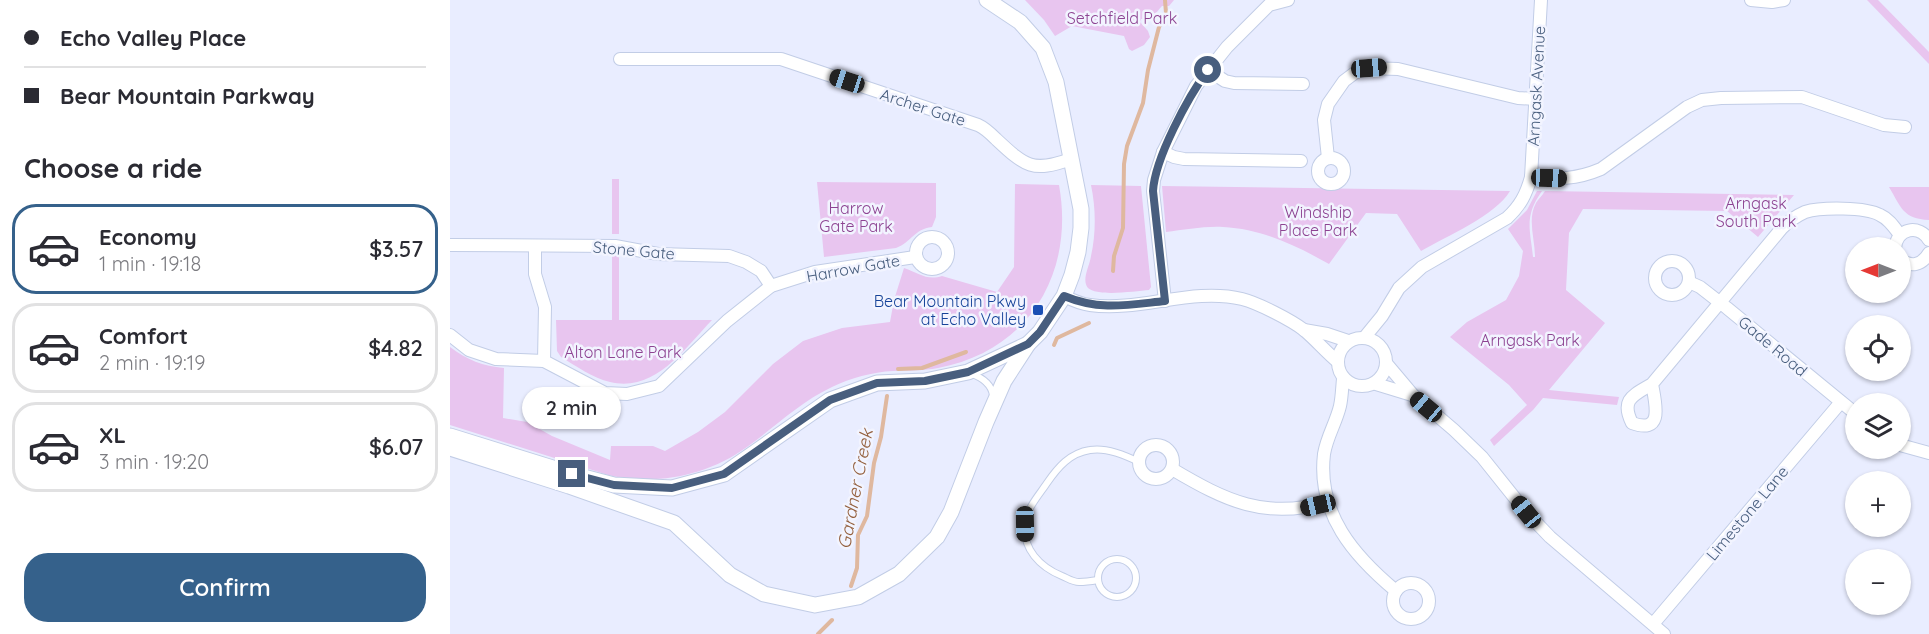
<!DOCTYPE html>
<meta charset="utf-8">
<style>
:root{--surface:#fff;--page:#f2f2f3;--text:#2b2b33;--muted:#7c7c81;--line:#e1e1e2;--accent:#35618b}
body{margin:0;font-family:Quicksand,sans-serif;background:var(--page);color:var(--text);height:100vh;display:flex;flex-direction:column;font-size:22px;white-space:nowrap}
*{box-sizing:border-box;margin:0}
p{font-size:20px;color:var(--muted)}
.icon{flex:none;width:33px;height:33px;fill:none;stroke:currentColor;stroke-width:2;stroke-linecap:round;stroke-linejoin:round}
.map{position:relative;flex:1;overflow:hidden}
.panel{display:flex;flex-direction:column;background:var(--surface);width:450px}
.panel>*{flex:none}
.guide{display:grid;align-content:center;height:132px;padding:0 24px;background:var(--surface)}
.needle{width:39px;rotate:270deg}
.buttons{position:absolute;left:1395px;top:237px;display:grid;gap:12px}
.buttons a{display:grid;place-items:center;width:66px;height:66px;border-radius:50%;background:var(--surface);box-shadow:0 2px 4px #0004;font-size:30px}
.end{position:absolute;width:27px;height:27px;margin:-14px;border:8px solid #485e7e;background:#fff;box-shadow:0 0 0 3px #fff}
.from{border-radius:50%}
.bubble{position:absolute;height:42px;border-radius:21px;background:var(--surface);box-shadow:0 2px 4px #0004;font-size:20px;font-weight:600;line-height:42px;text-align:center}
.car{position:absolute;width:18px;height:36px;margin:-18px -9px;border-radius:8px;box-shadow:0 0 4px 2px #0007;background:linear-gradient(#222 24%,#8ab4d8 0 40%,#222 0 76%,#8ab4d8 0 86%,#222 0)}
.guide b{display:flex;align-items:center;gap:21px;height:57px;font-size:22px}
.guide b+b{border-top:2px solid var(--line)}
.guide i{width:15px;height:15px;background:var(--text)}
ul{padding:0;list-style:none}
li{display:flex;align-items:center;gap:18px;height:90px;margin:0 12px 9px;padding:0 12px;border:3px solid var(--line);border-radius:24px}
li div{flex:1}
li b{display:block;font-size:22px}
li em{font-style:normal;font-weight:600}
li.selected{border-color:var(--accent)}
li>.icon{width:54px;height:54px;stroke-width:1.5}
h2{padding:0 24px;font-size:27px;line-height:72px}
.action{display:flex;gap:12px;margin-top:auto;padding:12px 24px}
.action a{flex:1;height:69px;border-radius:24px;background:var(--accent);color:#fff;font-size:24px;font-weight:600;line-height:69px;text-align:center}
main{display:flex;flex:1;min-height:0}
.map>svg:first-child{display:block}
</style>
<main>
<section class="panel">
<div class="guide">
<b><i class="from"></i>Echo Valley Place</b>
<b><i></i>Bear Mountain Parkway</b>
</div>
<h2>Choose a ride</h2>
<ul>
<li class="selected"><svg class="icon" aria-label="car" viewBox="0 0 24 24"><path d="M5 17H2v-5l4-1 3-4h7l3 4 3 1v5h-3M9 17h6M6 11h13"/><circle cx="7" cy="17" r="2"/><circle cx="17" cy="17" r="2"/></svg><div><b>Economy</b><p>1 min · 19:18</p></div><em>$3.57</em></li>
<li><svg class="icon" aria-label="car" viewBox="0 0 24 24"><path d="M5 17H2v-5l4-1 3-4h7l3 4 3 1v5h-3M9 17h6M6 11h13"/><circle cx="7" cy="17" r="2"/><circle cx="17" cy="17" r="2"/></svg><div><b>Comfort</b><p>2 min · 19:19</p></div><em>$4.82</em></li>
<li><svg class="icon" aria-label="car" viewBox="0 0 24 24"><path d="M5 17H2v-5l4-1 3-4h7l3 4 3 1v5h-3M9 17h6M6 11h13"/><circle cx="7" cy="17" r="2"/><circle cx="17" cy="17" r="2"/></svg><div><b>XL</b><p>3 min · 19:20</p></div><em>$6.07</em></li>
</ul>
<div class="action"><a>Confirm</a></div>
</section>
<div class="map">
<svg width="1479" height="634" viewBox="0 0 1479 634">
<rect width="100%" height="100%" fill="#e9edff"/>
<!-- green -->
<g fill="#e8c5ef">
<path d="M575 0H724L719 6H712C705 14 702 19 691 19L690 22 698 31 700 37 694 45 682 51 679 49 674 36 622 26 605 36 594 20Z"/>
<path d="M1417 0H1428L1479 52V64Z"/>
<rect x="162" y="179" width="7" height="55"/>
<path d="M367 182 486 183V217L482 227C464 229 462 242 446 248L374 257Z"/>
<path d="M565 184 609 185C625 273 579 351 488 368 473 371 458 370 443 371 422 372 401 378 382 387 350 402 325 427 297 447 257 476 205 486 158 475L0 425V347C17 360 33 366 54 368L53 418 77 422 102 436 160 460 161 446H203L215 451 248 432 275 412 323 364 353 341 392 328 440 322 444 300 454 268C469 273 477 281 492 276L547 292 564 267Z"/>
<path d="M641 185 691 186 701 287 699 290C686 291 648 297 638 288 631 280 640 265 641 256 646 233 646 209 641 185Z"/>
<path d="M712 186 1060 191C1045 216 997 236 971 251L947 214 916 213 879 264C845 245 812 229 773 227 754 226 734 230 716 232Z"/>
<path d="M1439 187H1479V220C1453 219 1451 207 1439 187Z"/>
<path d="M1087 191H1092C1074 216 1080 229 1083 257H1085C1085 239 1077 219 1086 203 1088 199 1092 196 1095 191L1344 195 1308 237 1277 211 1133 209 1119 233 1116 290 1155 323 1099 390 1169 397 1167 405 1093 398 1083 410 1044 446 1040 440 1077 405 1059 385 1000 337 1017 322 1056 300 1069 276 1073 251 1058 229 1077 210Z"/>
<path d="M162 254H169V320H262C235 348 205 393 160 382 143 378 126 366 111 357L107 351 106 320H162Z"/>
</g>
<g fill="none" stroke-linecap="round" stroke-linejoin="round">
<!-- stream -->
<g stroke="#dfb89f" stroke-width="4">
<path d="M663 271 664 256 673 228 674 164 677 146 693 103 698 70 709 27 716 13 715 0"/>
<path d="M604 345 607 338 639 323"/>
<path d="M448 369 472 368 516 352"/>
<path d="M401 586 407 568 408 535 417 516 424 463 431 437 437 396"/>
<path d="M368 634 382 620"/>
</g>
<defs>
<g id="service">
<path d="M522 374C533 378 541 384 543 395"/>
<circle cx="667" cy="578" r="19"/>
<path d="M648 580C642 581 635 582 629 582 623 582 617 578 612 576 590 567 572 549 575 523 577 508 589 495 597 483 608 467 620 453 640 450 656 447 675 455 689 462"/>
</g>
<g id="minor">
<path d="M1301 0 1322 2 1334 0"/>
<path d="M170 59H331L528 125C535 128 541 134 546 139 575 166 582 173 621 159"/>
<path d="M758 70 775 81 784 83 853 84"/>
<path d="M713 152 724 157 734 159 851 161"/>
<path d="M878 158 874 120 878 104 894 81 906 72 919 68 948 69 1068 98 1086 99"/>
<circle cx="881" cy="171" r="13"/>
<path d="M1081 177C1108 179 1125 180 1151 169L1237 107 1252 100 1271 98 1352 97 1434 125 1455 127"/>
<circle cx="482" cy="253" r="16"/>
<path d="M0 245 165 246 208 254 279 256 296 262 311 271 321 286"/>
<path d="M85 246V274L95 307 94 361"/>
<path d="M1445 248C1447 228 1469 224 1479 240"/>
<path d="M1450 259C1461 268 1472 265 1479 253"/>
<circle cx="1222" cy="278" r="17"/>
<path d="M1239 282 1250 287 1277 308 1406 414"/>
<path d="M614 296C622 300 631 304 640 305 690 312 742 287 792 299 808 303 841 320 854 330 866 340 876 352 888 362"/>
<path d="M715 301 703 191 704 180 713 152 746 86 777 47 819 5 838 0"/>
<path d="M854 330 877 334 898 341"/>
<path d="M0 335 19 350 46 359 94 361 155 393 177 394 209 386 277 321 321 286 365 272 465 257"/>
<circle cx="912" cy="362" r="24"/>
<path d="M914 338 932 316 949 288 972 267 1057 218C1070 206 1076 195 1081 177L1091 0"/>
<path d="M936 363 963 395 1004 430 1032 457 1076 512 1100 537 1214 634"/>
<path d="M893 379C892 388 892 397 890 406 886 423 877 436 874 454 867 514 904 556 946 591"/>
<path d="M926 384 962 395"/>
<path d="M1202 384C1205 402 1215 435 1182 423 1170 399 1184 395 1202 384L1332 228C1339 221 1346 216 1355 212 1371 207 1416 207 1430 215 1439 219 1444 227 1450 235"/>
<circle cx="706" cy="462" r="17"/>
<path d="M1450 445 1479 453"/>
<path d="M722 469C776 501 815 520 878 502"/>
<circle cx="961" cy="601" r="18"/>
<path d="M1203 624 1391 402"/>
</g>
<g id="tertiary">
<path d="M0 436 122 474 164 485 222 488 274 474 380 400 427 383 475 381 518 372 578 344"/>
<path d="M0 448 119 486 224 523 280 575 314 594 365 605 408 597 449 574 487 537 501 512 536 422 554 381 578 344 590 332 614 296 622 275 628 252 631 228V209L606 82 593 48 570 22 537 0"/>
</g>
</defs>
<!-- service casing -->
<use href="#service" stroke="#c2cde6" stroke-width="8"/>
<!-- minor casing -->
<use href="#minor" stroke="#c2cde6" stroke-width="14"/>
<!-- tertiary casing -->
<use href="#tertiary" stroke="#c2cde6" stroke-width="17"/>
<!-- service -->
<use href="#service" stroke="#fff" stroke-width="6"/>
<!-- minor -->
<use href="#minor" stroke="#fff" stroke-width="12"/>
<!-- tertiary -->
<use href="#tertiary" stroke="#fff" stroke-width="15"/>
</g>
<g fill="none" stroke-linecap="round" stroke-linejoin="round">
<!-- route -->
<path stroke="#485e7e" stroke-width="8" d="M122 474 164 485 222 488 274 474 380 400 427 383 475 381 518 372 578 344 590 332 614 296C650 311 677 305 715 301L703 191C705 158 738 97 758 70"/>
</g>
<!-- markers -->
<rect fill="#1a4fb4" stroke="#f2f4ff" stroke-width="2" x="582" y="304" width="12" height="12" rx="3"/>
<g text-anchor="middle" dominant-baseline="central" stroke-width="5" stroke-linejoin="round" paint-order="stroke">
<!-- park labels -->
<g font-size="16" fill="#8d4392" stroke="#f2f4ff">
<text x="672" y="18">Setchfield Park</text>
<text x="1306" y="203">Arngask<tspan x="1306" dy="18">South Park</tspan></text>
<text x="406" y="208">Harrow<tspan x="406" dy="18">Gate Park</tspan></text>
<text x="868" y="212">Windship<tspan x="868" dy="18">Place Park</tspan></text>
<text x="1080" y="340">Arngask Park</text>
<text x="173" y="352">Alton Lane Park</text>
</g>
<!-- street labels -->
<g font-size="16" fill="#485e7e" stroke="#f2f4ff">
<text transform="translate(1086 86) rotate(-87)">Arngask Avenue</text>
<text transform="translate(473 107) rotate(18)">Archer Gate</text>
<text transform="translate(184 250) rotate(5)">Stone Gate</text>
<text transform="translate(403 268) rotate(-10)">Harrow Gate</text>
<text transform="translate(1323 346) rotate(40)">Gade Road</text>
<text transform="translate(1297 513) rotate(-50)">Limestone Lane</text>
</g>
<!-- transit labels -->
<g font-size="16" fill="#164399" stroke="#f2f4ff" text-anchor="end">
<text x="576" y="301">Bear Mountain Pkwy<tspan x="576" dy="18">at Echo Valley</tspan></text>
</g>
<!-- water labels -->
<g font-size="18" font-style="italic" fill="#94603e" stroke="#f2f4ff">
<text transform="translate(405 489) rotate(-79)">Gardner Creek</text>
</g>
</g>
</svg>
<div class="buttons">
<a><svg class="needle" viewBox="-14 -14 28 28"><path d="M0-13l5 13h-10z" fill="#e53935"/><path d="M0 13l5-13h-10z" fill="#7c7c81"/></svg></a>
<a><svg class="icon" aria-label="locate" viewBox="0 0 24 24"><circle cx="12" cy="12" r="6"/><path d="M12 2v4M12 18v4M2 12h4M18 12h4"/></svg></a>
<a><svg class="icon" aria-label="layers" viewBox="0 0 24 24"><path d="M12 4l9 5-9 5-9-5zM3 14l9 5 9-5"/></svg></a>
<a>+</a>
<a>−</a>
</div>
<i class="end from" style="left:758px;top:70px"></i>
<i class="end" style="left:122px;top:474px"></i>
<div class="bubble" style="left:72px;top:387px;width:99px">2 min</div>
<i class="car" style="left:919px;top:68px;rotate:86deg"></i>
<i class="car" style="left:397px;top:81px;rotate:288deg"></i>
<i class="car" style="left:1099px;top:178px;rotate:92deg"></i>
<i class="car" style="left:976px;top:407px;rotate:310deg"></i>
<i class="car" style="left:868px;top:505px;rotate:257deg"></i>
<i class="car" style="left:1076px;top:512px;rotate:321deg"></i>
<i class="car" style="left:575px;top:524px;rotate:179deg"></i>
</div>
</main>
